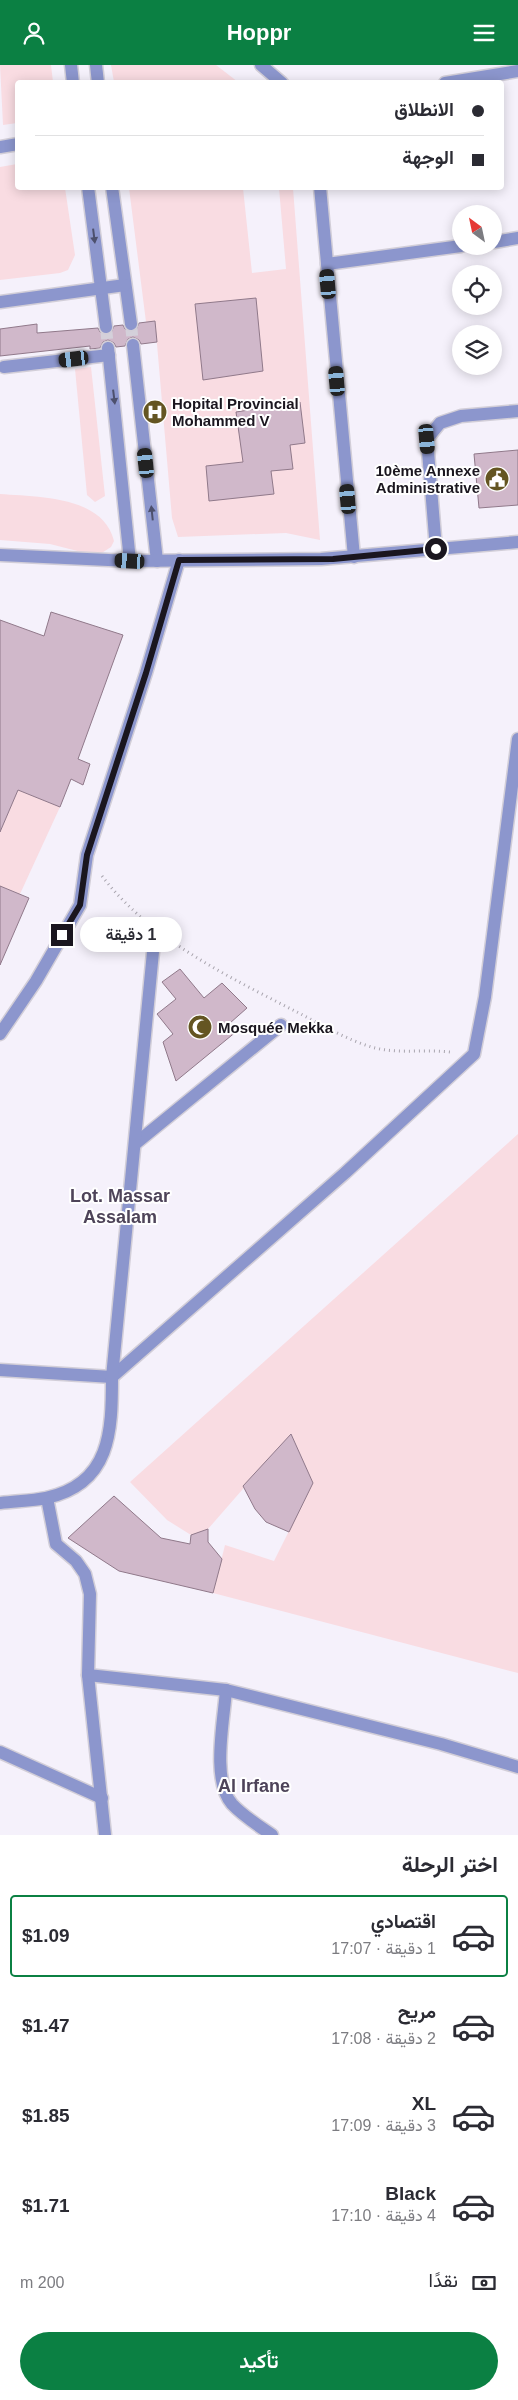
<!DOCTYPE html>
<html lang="ar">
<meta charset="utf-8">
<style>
:root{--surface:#fff;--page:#f2f2f3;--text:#2b2b33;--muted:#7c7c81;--line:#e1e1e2;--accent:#0b8043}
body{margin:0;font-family:Arial,Vazirmatn,sans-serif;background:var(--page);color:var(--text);direction:rtl;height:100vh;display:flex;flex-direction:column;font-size:19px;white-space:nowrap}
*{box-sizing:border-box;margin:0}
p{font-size:16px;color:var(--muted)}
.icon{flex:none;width:28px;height:28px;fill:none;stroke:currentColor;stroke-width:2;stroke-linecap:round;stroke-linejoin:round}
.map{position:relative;height:1770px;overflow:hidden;direction:ltr}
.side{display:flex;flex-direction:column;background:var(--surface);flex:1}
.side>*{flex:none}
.top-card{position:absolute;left:15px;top:15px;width:489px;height:110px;border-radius:5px;box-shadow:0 2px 12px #0003;direction:rtl;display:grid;align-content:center;height:110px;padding:0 20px;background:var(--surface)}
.needle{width:32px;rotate:327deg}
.tools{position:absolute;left:452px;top:140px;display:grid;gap:10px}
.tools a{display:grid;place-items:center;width:50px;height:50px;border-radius:50%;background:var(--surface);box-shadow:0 2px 12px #0003;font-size:25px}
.end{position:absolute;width:22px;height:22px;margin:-11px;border:6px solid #1a161f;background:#fff;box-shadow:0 0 0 2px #fff}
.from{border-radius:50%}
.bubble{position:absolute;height:35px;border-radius:18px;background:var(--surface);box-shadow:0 2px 12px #0003;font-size:16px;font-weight:600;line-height:35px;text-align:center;direction:rtl}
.car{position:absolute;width:15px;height:30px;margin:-15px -8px;border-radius:6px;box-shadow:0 0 4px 1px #0007;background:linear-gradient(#222 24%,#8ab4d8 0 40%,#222 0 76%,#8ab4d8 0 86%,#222 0)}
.top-card b{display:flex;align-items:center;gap:18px;height:48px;font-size:19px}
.top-card b+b{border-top:1px solid var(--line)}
.top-card i{width:12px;height:12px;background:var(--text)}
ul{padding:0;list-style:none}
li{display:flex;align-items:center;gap:15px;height:82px;margin:0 10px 8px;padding:0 10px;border:2px solid transparent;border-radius:5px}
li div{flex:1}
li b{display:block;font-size:19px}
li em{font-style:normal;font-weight:600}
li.current{border-color:var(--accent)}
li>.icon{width:45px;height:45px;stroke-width:1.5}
h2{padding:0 20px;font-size:22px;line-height:60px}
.pay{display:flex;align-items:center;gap:12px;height:55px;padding:0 20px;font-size:19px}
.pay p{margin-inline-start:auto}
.primary-button{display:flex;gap:10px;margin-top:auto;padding:10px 20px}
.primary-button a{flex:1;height:58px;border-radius:30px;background:var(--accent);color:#fff;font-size:20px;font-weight:600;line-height:58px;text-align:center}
header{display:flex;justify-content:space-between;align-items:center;height:65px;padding:0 20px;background:var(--accent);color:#fff;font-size:22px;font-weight:600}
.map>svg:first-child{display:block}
</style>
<header><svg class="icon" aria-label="menu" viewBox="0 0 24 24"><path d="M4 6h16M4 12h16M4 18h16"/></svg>Hoppr<svg class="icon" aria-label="person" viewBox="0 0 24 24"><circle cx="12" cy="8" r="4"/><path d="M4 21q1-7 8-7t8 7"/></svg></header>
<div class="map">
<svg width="518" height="1770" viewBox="0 0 518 1770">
<rect width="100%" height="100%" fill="#f5f1fb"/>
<!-- green -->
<g fill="#f9dce2">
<path d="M0 0H51L53 17 18 18 17 58 3 60Z"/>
<path d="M111 0H216L238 17H114Z"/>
<path d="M17 99 18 122 65 123 75 190 68 205 60 208 0 215V102Z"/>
<path d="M129 123H243L252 208 286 204 279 123H293L320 475 286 468 178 472 172 453 155 256 146 257Z"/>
<path d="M91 302 105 431 95 437 87 430 75 304Z"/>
<path d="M0 429C36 432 103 430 114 476L111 482 97 491 50 479 0 475Z"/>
<path d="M18 725 60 742 20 829 0 821V767Z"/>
<path d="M518 1069V1608L213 1528 225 1480 274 1496 313 1418 291 1369 208 1464 191 1470 167 1455 130 1417Z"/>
</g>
<!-- building -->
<g fill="#d0b8ca" stroke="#90798a">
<path d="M256 233 263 306 203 315 195 239Z"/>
<path d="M155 256 157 277 141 279 139 275 133 272 128 274 125 281 116 282 114 278 108 275 103 277 100 283 90 284V281L0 291V264L37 259V268L98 263 100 267 107 270 111 268 114 261 123 260 125 264 132 267 136 265 139 258Z"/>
<path d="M300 337 305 378 290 380 293 404 271 406 274 429 209 436 206 401 243 397 236 347Z"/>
<path d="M518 385V440L479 443 474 389Z"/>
<path d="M51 547 123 570 78 694 90 699 83 720 71 714 60 742 18 725 0 767V555L44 571Z"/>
<path d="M0 821 29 833 0 900Z"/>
<path d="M180 904 204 933 222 918 247 943 230 958 237 966 176 1016 163 977 173 969 157 949 176 934 162 917Z"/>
<path d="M291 1369 313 1418 289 1467 266 1457 255 1444 243 1421Z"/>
<path d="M114 1431 161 1473 190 1479 191 1470 208 1464V1477L222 1494 213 1528 119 1506 68 1473Z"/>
</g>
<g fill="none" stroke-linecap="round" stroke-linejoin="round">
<!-- minor-tunnel -->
<g stroke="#d4d0da" stroke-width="12" stroke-dasharray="12 6" stroke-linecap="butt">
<path d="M131 259 133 280"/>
<path d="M106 262 108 283"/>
</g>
<defs>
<g id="minor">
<path d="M71 0 73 18"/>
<path d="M96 0 98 18"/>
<path d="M261 0 282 18"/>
<path d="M445 18 518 6"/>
<path d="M0 82 18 79"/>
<path d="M88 122 106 262"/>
<path d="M112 122 131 259"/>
<path d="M320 122 354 492"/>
<path d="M494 177 518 173"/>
<path d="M327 199 461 181"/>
<path d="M0 237 125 220"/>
<path d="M133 280 157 496"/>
<path d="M108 283 130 496"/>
<path d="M4 302 109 290"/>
<path d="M436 484 427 374 440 358 461 351 518 346"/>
<path d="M0 490 130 496 321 494 518 477"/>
<path d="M0 969 36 916 80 840 87 790 146 608 179 495"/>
<path d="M135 1079 281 960"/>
<path d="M0 1305 112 1312 345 1108 474 989 485 932 518 674"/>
<path d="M47 1433 56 1479 76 1496 85 1509 90 1529 88 1610 105 1770"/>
<path d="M0 1438C15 1436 31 1436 46 1433 111 1419 112 1366 112 1312L153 887"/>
<path d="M88 1610 226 1625 441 1679 518 1702"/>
<path d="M226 1625C224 1655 211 1715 232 1739 243 1751 259 1761 272 1770"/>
<path d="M0 1687 102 1733"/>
</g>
</defs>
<!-- minor casing -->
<use href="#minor" stroke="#d2ced8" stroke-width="15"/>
<!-- path -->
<path stroke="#a9a5ae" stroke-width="3" stroke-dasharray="1 4" stroke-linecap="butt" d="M102 811C149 873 225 910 293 945 319 958 346 975 375 983 400 989 425 984 450 987"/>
<!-- minor -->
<use href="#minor" stroke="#8c96cd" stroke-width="12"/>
</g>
<!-- one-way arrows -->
<defs><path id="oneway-solid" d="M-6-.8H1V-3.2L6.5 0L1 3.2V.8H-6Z" transform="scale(1.25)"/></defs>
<g fill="#4d506d">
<use href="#oneway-solid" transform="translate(94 171) rotate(83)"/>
<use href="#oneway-solid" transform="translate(114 332) rotate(83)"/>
<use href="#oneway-solid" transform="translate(152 448) rotate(-96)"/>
</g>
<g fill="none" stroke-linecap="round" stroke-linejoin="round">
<!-- route -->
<path stroke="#1a161f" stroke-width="6" d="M62 870 80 840 87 790 146 608 179 495 333 494 436 484"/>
</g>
<!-- icons -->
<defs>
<symbol id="hospital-disc" viewBox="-11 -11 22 22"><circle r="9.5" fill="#645522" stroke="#fff"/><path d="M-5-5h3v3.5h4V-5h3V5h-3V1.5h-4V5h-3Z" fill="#fff"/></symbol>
<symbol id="civic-disc" viewBox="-11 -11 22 22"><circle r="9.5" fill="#645522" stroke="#fff"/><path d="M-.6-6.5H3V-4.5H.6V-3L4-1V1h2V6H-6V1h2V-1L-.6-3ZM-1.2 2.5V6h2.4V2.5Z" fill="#fff"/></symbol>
<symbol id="mosque-disc" viewBox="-11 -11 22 22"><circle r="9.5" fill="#645522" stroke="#fff"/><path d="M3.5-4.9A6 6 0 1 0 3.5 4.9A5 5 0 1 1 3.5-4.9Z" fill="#fff"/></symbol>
</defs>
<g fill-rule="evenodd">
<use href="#hospital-disc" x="141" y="333" width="28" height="28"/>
<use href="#civic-disc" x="483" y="400" width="28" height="28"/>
<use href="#mosque-disc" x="186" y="948" width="28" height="28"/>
</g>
<g text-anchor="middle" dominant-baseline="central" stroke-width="4" stroke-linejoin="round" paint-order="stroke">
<!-- poi labels -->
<g font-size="15" font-weight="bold" fill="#1a161f" stroke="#fff" text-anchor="start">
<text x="172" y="338">Hopital Provincial<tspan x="172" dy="17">Mohammed V</tspan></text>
<text x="480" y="405" text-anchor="end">10ème Annexe<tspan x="480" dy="17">Administrative</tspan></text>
<text x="218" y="962">Mosquée Mekka</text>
</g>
<!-- quarter labels -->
<g font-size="18" font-weight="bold" fill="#4e4459" stroke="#fff">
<text x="120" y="1131">Lot. Massar<tspan x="120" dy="21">Assalam</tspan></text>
<text x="254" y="1721">Al Irfane</text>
</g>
</g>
</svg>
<div class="tools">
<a><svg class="needle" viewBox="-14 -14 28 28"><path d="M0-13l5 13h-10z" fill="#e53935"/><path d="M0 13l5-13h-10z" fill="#7c7c81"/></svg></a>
<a><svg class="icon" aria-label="locate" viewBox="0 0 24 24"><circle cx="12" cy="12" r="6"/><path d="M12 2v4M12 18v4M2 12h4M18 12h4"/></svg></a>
<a><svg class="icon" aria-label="layers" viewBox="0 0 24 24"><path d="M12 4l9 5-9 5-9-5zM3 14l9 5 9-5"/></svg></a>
</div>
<i class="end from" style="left:436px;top:484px"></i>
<i class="end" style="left:62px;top:870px"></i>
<div class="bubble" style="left:80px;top:852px;width:102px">1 دقيقة</div>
<i class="car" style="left:328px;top:219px;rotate:355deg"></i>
<i class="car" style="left:74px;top:294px;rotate:263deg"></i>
<i class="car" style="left:337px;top:316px;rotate:355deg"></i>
<i class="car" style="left:427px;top:374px;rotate:175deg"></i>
<i class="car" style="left:146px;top:398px;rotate:354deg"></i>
<i class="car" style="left:348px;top:434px;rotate:355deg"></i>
<i class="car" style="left:130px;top:496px;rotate:273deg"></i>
<div class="top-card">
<b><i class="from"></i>الانطلاق</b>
<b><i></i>الوجهة</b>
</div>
</div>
<section class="side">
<h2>اختر الرحلة</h2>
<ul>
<li class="current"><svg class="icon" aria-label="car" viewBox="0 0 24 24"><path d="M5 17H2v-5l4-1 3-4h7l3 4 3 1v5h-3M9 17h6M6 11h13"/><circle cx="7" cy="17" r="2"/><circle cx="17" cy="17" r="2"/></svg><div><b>اقتصادي</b><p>1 دقيقة · 17:07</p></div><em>$1.09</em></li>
<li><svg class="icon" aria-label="car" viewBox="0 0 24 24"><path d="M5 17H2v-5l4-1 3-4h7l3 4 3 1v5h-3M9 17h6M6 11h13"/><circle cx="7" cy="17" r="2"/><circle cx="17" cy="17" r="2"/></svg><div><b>مريح</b><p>2 دقيقة · 17:08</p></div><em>$1.47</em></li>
<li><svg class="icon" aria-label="car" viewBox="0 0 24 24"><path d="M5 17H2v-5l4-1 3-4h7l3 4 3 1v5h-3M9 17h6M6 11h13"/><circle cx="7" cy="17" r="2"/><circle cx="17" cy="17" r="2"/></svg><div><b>XL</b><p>3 دقيقة · 17:09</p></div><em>$1.85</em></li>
<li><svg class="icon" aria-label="car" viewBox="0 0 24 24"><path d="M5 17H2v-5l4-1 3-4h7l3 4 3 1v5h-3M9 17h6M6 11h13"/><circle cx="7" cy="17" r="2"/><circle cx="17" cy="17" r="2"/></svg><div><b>Black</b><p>4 دقيقة · 17:10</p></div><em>$1.71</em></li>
</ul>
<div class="pay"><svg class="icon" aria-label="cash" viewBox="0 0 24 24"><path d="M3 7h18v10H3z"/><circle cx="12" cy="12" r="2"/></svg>نقدًا<p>200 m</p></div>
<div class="primary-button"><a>تأكيد</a></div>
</section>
